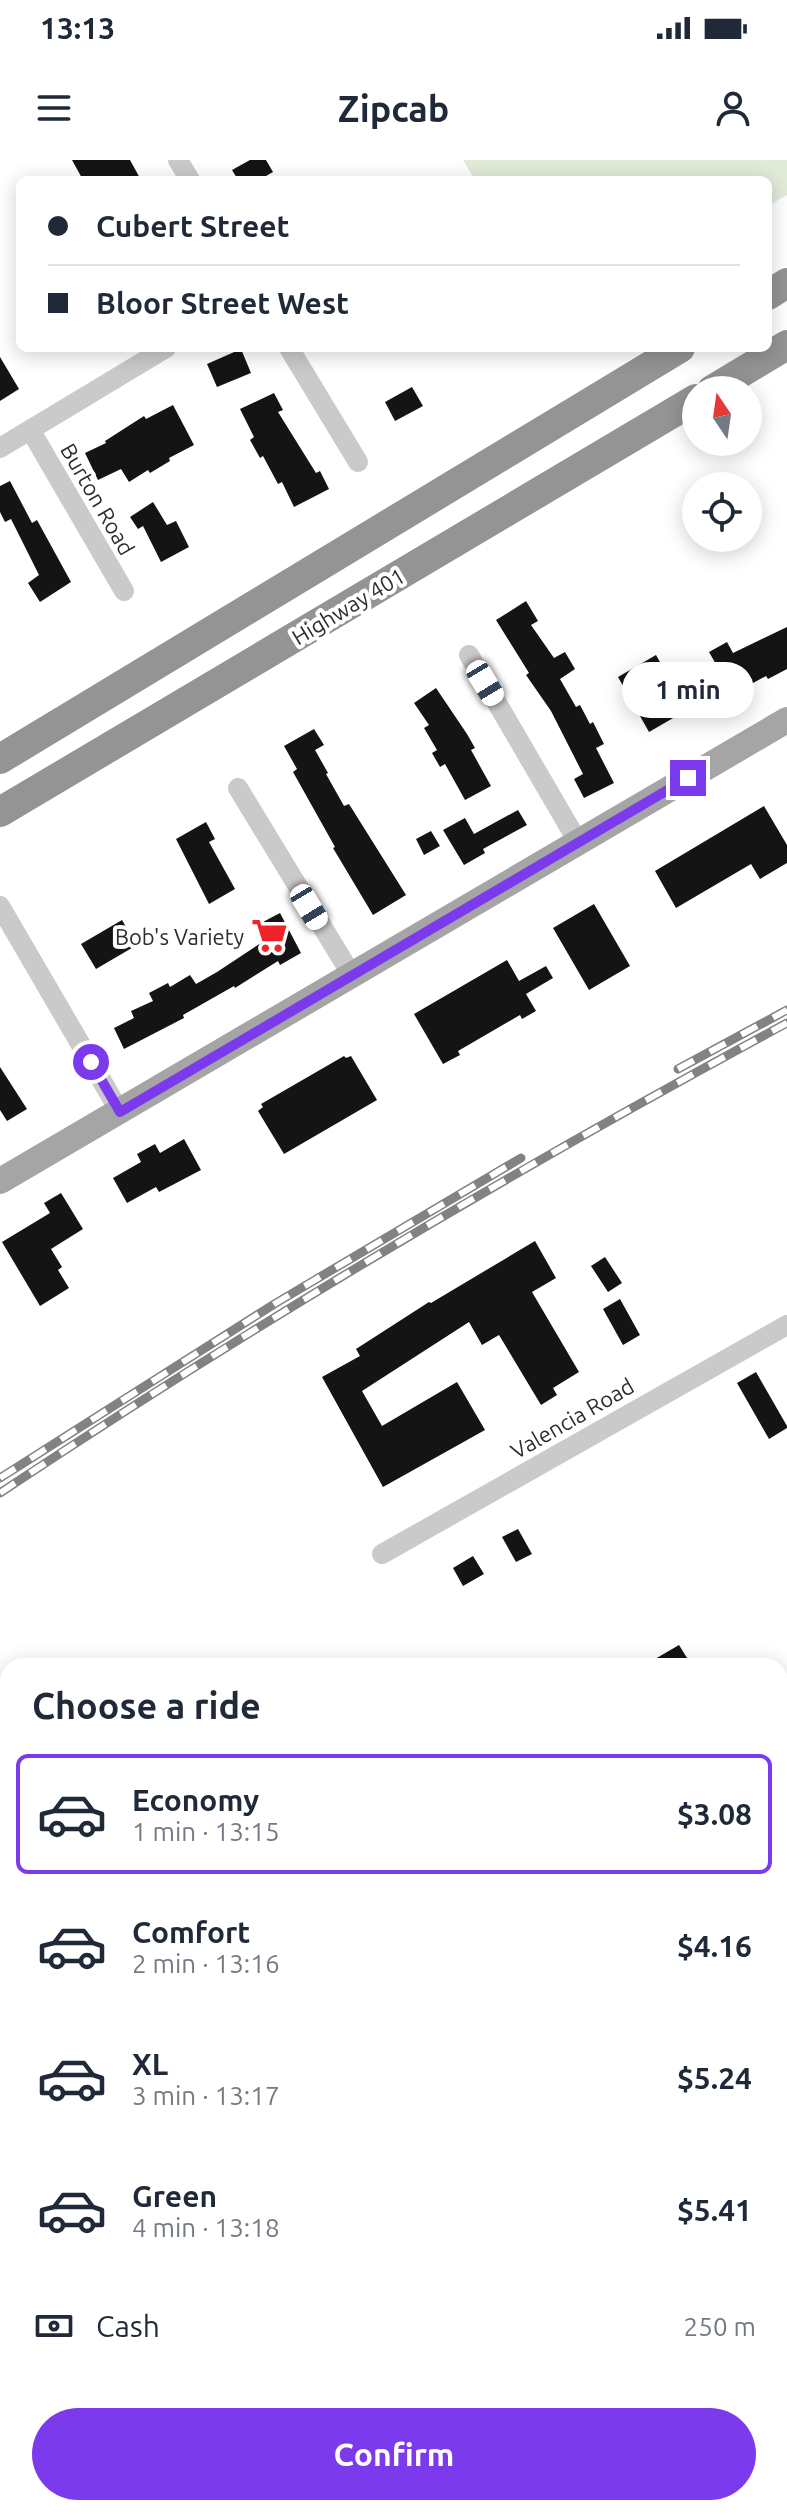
<!DOCTYPE html>
<meta charset="utf-8">
<style>
:root{--surface:#fff;--page:#f6f6f7;--text:#1f2937;--muted:#747a83;--line:#e0e1e3;--accent:#7c3aed}
body{margin:0;font-family:Ubuntu,sans-serif;background:var(--page);color:var(--text);height:100vh;display:flex;flex-direction:column;font-size:30px;white-space:nowrap}
*{box-sizing:border-box;margin:0}
p{font-size:26px;color:var(--muted)}
.icon{flex:none;width:44px;height:44px;fill:none;stroke:currentColor;stroke-width:2;stroke-linecap:round;stroke-linejoin:round}
.map{position:relative;flex:1;overflow:hidden}
.sheet{position:absolute;left:0px;top:1498px;width:788px;height:858px;display:flex;flex-direction:column;background:var(--surface);border-radius:24px 24px 0 0;box-shadow:0 4px 20px #0003}
.sheet>*{flex:none}
.hud{position:absolute;left:16px;top:16px;width:756px;height:176px;border-radius:12px;box-shadow:0 4px 20px #0003;display:grid;align-content:center;height:176px;padding:0 32px;background:var(--surface)}
.needle{width:52px;rotate:347deg}
.tools{position:absolute;left:682px;top:216px;display:grid;gap:16px}
.tools a{display:grid;place-items:center;width:80px;height:80px;border-radius:50%;background:var(--surface);box-shadow:0 4px 20px #0003;font-size:40px}
.end{position:absolute;width:36px;height:36px;margin:-18px;border:10px solid #7c3aed;background:#fff;box-shadow:0 0 0 4px #fff}
.from{border-radius:50%}
.bubble{position:absolute;height:56px;border-radius:28px;background:var(--surface);box-shadow:0 4px 20px #0003;font-size:26px;font-weight:700;line-height:56px;text-align:center}
.car{position:absolute;width:24px;height:48px;margin:-24px -12px;border-radius:10px;box-shadow:0 0 6px 2px #0007;background:linear-gradient(#fff 24%,#345 0 40%,#fff 0 76%,#345 0 86%,#fff 0)}
.hud b{display:flex;align-items:center;gap:28px;height:76px;font-size:30px}
.hud b+b{border-top:2px solid var(--line)}
.hud i{width:20px;height:20px;background:var(--text)}
ul{padding:0;list-style:none}
li{display:flex;align-items:center;gap:24px;height:120px;margin:0 16px 12px;padding:0 16px;border:4px solid transparent;border-radius:12px}
li div{flex:1}
li b{display:block;font-size:30px}
li em{font-style:normal;font-weight:700}
li.current{border-color:var(--accent)}
li>.icon{width:72px;height:72px;stroke-width:1.5}
h2{padding:0 32px;font-size:36px;line-height:96px}
.pay{display:flex;align-items:center;gap:20px;height:88px;padding:0 32px;font-size:30px}
.pay p{margin-inline-start:auto}
.action{display:flex;gap:16px;margin-top:auto;padding:16px 32px}
.action a{flex:1;height:92px;border-radius:48px;background:var(--accent);color:#fff;font-size:32px;font-weight:700;line-height:92px;text-align:center}
.status{display:flex;justify-content:space-between;align-items:center;height:56px;padding:0 40px;background:var(--surface);direction:ltr}
.status svg{height:22px;fill:currentColor}
header{display:flex;justify-content:space-between;align-items:center;height:104px;padding:0 32px;background:var(--surface);font-size:36px;font-weight:700}
.map>svg:first-child{display:block}
</style>
<div class="status"><b>13:13</b><svg viewBox="0 0 49 12"><path d="M0 12V9h3v3zM5 12V6h3v6zM10 12V3h3v9zM15 12V0h3v12zM26 1h20v11H26zM47 4h2v5h-2z"/></svg></div>
<header><svg class="icon" aria-label="menu" viewBox="0 0 24 24"><path d="M4 6h16M4 12h16M4 18h16"/></svg>Zipcab<svg class="icon" aria-label="person" viewBox="0 0 24 24"><circle cx="12" cy="8" r="4"/><path d="M4 21q1-7 8-7t8 7"/></svg></header>
<div class="map">
<svg width="787" height="2355" viewBox="0 0 787 2355">
<rect width="100%" height="100%" fill="#fff"/>
<!-- green -->
<path fill="#e2ebd9" d="M463 0H787V35L768 46V20H475Z"/>
<!-- building -->
<g fill="#141414">
<path d="M72 0H130L141 20H83Z"/>
<path d="M250 0H266L273 12 259 20H238L232 10Z"/>
<path d="M241 189 251 213 217 227 207 204Z"/>
<path d="M0 197 19 229 0 241Z"/>
<path d="M412 227 423 246 395 261 385 242Z"/>
<path d="M274 233 283 250 278 252 316 313 320 311 329 329 294 347 282 322 278 324 263 296 260 298 250 280 254 277 240 249Z"/>
<path d="M173 245 194 285 169 298 170 301 150 313 148 310 129 322 121 309 98 320 85 293 106 283 105 281 144 256 146 259Z"/>
<path d="M10 321 32 363 37 360 71 422 40 442 28 423 39 415 11 359 5 362 0 352V326Z"/>
<path d="M153 342 167 365 176 361 189 387 161 402 143 366 138 369 130 357Z"/>
<path d="M526 441 538 461 531 465 554 498 565 492 575 509 560 519 576 547 580 545 590 564 593 562 604 584 596 588 614 623 584 638 574 619 583 614 551 551 526 515 529 513 496 460Z"/>
<path d="M787 467V509L768 519 766 516 733 534 709 492 727 482 733 493Z"/>
<path d="M656 495 687 550 649 572 618 517Z"/>
<path d="M436 528 467 574 475 588 471 590 491 626 465 640 445 604 440 607 432 593 437 590 424 568 429 565 414 543Z"/>
<path d="M314 569 324 585 315 590 328 613 326 614 344 646 349 644 406 735 373 755 333 688 335 687 293 612 297 609 284 586Z"/>
<path d="M764 646 787 685V703L760 719 751 704 676 748 655 711Z"/>
<path d="M518 650 527 665 483 689 485 693 464 705 443 670 465 658 474 674Z"/>
<path d="M206 662 215 679 209 682 235 729 209 744 176 679Z"/>
<path d="M431 671 440 686 424 695 416 679Z"/>
<path d="M594 744 630 806 589 830 553 768Z"/>
<path d="M280 753 301 793 280 805 278 801 235 828 234 826 183 855 184 858 124 889 114 868 134 858 131 851 153 841 149 833 168 823 170 827 190 815 196 824 217 812 267 779 259 764Z"/>
<path d="M122 760 137 785 96 809 81 784Z"/>
<path d="M507 800 519 821 546 806 553 818 526 834 536 851 522 859 520 855 458 891 460 895 443 904 414 854Z"/>
<path d="M344 896 346 898 351 896 377 940 284 994 258 951 263 947 261 944Z"/>
<path d="M0 907 27 949 7 961 0 950Z"/>
<path d="M184 979 201 1010 159 1032 156 1027 127 1043 113 1018 141 1002 137 994 155 984 160 993Z"/>
<path d="M61 1033 83 1069 51 1089 62 1107 58 1110 69 1128 40 1146 2 1082 50 1053 44 1043Z"/>
<path d="M535 1081 556 1118 532 1132 579 1212 553 1228 557 1235 541 1245 499 1175 482 1185 469 1162 362 1231 382 1266 457 1222 485 1270 383 1327 322 1217 360 1196 356 1189 429 1142 431 1143Z"/>
<path d="M605 1097 622 1123 608 1132 591 1106Z"/>
<path d="M620 1139 640 1175 623 1185 603 1149Z"/>
<path d="M756 1212 787 1266V1268L769 1279 737 1223Z"/>
<path d="M518 1369 532 1394 516 1402 502 1377Z"/>
<path d="M473 1396 484 1414 463 1426 453 1408Z"/>
<path d="M679 1485 692 1506H643Z"/>
</g>
<g fill="none" stroke-linecap="round" stroke-linejoin="round">
<!-- minor -->
<g stroke="#cacaca" stroke-width="20">
<path d="M178 0 190 20"/>
<path d="M289 188 358 302"/>
<path d="M31 271 124 431"/>
<path d="M0 288 166 188"/>
<path d="M469 495 578 682"/>
<path d="M238 628 351 814"/>
<path d="M0 746 120 952"/>
<path d="M382 1394 787 1165"/>
<path d="M780 1662 787 1658"/>
<path d="M780 2056 787 2052"/>
<path d="M262 2355 275 2348"/>
</g>
<!-- major -->
<g stroke="#a5a5a5" stroke-width="26">
<path d="M0 1021 787 560"/>
<path d="M0 2048 8 2062"/>
<path d="M173 2348 177 2355"/>
</g>
<!-- highway -->
<g stroke="#949494" stroke-width="30">
<path d="M768 135 787 123"/>
<path d="M712 230 787 185"/>
<path d="M0 599 680 188"/>
<path d="M0 652 696 239"/>
</g>
<defs>
<g id="rail">
<path d="M678 909 787 850"/>
<path d="M0 1318 276 1143 521 998"/>
<path d="M0 1333C254 1164 518 1008 787 863"/>
</g>
</defs>
<!-- rail casing -->
<use href="#rail" stroke="#828282" stroke-width="9"/>
<!-- rail -->
<use href="#rail" stroke="#fff" stroke-width="6" stroke-dasharray="18" stroke-linecap="butt"/>
</g>
<g fill="none" stroke-linecap="round" stroke-linejoin="round">
<!-- route -->
<path stroke="#7c3aed" stroke-width="10" d="M91 902 120 952 688 618"/>
</g>
<!-- icons -->
<defs>
<symbol id="supermarket-bare" viewBox="-9 -9 18 18"><path d="M-6-5.5h2.5l.6 2H6L4.5 2H-2.5L-4.4-4H-6ZM-1.5 3.2a1.3 1.3 0 1 0 .1 0ZM3 3.2a1.3 1.3 0 1 0 .1 0Z" fill="#ef2329" stroke="#fff" stroke-width="2.5" paint-order="stroke"/></symbol>
</defs>
<g fill-rule="evenodd">
<use href="#supermarket-bare" x="244" y="750" width="51" height="51"/>
</g>
<g text-anchor="middle" dominant-baseline="central" stroke-width="8" stroke-linejoin="round" paint-order="stroke">
<!-- street labels -->
<g font-size="22" fill="#2d2d2d" stroke="#fff">
<text transform="translate(98 339) rotate(60)">Burton Road</text>
<text transform="translate(348 446) rotate(-31)">Highway 401</text>
<text transform="translate(572 1258) rotate(-30)">Valencia Road</text>
</g>
<!-- poi labels -->
<g font-size="22" fill="#2d2d2d" stroke="#fff" text-anchor="end">
<text x="244" y="776">Bob's Variety</text>
</g>
</g>
</svg>
<div class="tools">
<a><svg class="needle" viewBox="-14 -14 28 28"><path d="M0-13l5 13h-10z" fill="#e53935"/><path d="M0 13l5-13h-10z" fill="#747a83"/></svg></a>
<a><svg class="icon" aria-label="locate" viewBox="0 0 24 24"><circle cx="12" cy="12" r="6"/><path d="M12 2v4M12 18v4M2 12h4M18 12h4"/></svg></a>
</div>
<i class="end from" style="left:91px;top:902px"></i>
<i class="end" style="left:688px;top:618px"></i>
<div class="bubble" style="left:622px;top:502px;width:132px">1 min</div>
<i class="car" style="left:485px;top:523px;rotate:149deg"></i>
<i class="car" style="left:309px;top:747px;rotate:149deg"></i>
<div class="hud">
<b><i class="from"></i>Cubert Street</b>
<b><i></i>Bloor Street West</b>
</div>
<section class="sheet">
<h2>Choose a ride</h2>
<ul>
<li class="current"><svg class="icon" aria-label="car" viewBox="0 0 24 24"><path d="M5 17H2v-5l4-1 3-4h7l3 4 3 1v5h-3M9 17h6M6 11h13"/><circle cx="7" cy="17" r="2"/><circle cx="17" cy="17" r="2"/></svg><div><b>Economy</b><p>1 min · 13:15</p></div><em>$3.08</em></li>
<li><svg class="icon" aria-label="car" viewBox="0 0 24 24"><path d="M5 17H2v-5l4-1 3-4h7l3 4 3 1v5h-3M9 17h6M6 11h13"/><circle cx="7" cy="17" r="2"/><circle cx="17" cy="17" r="2"/></svg><div><b>Comfort</b><p>2 min · 13:16</p></div><em>$4.16</em></li>
<li><svg class="icon" aria-label="car" viewBox="0 0 24 24"><path d="M5 17H2v-5l4-1 3-4h7l3 4 3 1v5h-3M9 17h6M6 11h13"/><circle cx="7" cy="17" r="2"/><circle cx="17" cy="17" r="2"/></svg><div><b>XL</b><p>3 min · 13:17</p></div><em>$5.24</em></li>
<li><svg class="icon" aria-label="car" viewBox="0 0 24 24"><path d="M5 17H2v-5l4-1 3-4h7l3 4 3 1v5h-3M9 17h6M6 11h13"/><circle cx="7" cy="17" r="2"/><circle cx="17" cy="17" r="2"/></svg><div><b>Green</b><p>4 min · 13:18</p></div><em>$5.41</em></li>
</ul>
<div class="pay"><svg class="icon" aria-label="cash" viewBox="0 0 24 24"><path d="M3 7h18v10H3z"/><circle cx="12" cy="12" r="2"/></svg>Cash<p>250 m</p></div>
<div class="action"><a>Confirm</a></div>
</section>
</div>
